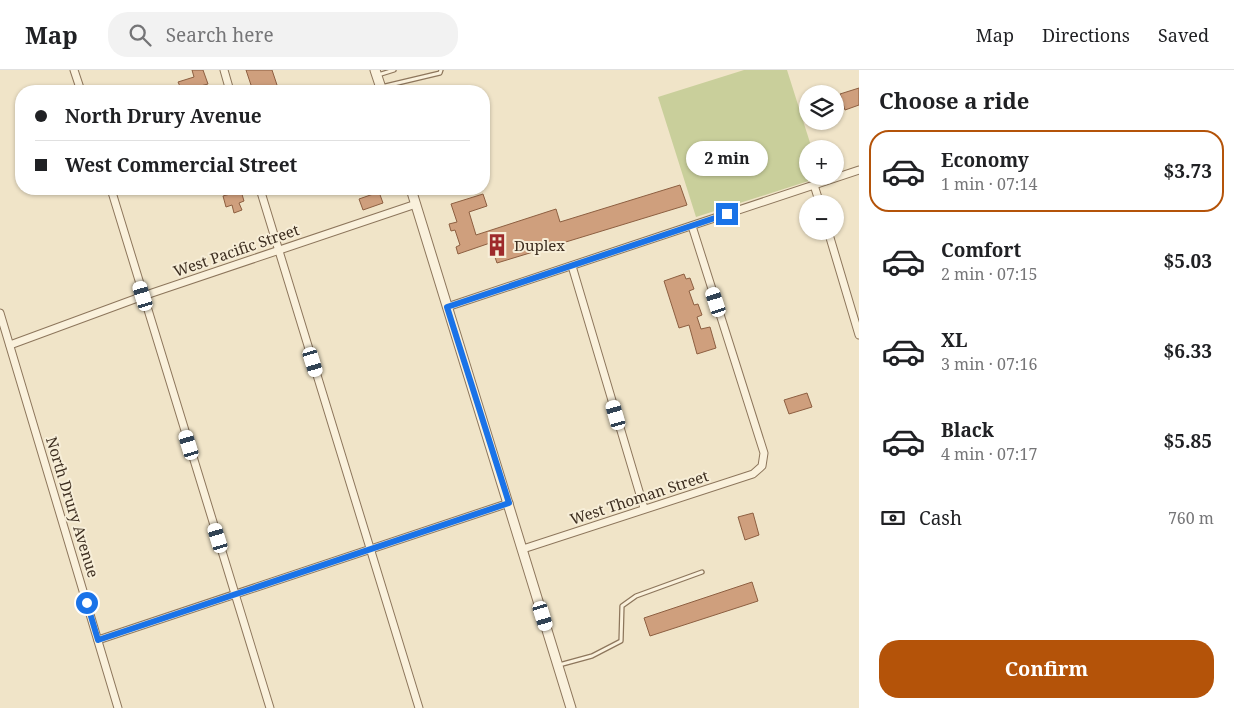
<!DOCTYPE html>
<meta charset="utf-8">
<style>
:root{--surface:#fff;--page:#f2f2f2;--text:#202124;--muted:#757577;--line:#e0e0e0;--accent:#b45309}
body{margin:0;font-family:"Noto Serif",serif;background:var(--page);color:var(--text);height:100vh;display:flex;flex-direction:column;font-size:19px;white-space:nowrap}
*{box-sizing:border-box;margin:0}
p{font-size:16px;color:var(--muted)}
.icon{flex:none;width:28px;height:28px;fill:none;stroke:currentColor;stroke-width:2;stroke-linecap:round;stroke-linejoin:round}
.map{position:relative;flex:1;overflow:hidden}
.drawer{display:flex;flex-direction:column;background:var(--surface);width:375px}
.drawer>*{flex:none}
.banner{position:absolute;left:15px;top:15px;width:475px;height:110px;border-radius:20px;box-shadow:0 1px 4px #0004;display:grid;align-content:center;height:110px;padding:0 20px;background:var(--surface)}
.tools{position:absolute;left:799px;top:15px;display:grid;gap:10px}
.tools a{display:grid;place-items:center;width:45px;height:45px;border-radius:50%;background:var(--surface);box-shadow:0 1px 4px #0004;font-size:25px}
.end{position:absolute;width:22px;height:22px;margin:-11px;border:6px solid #1a73e8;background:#fff;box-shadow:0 0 0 2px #fff}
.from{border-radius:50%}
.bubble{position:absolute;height:35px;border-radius:18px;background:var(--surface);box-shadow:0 1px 4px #0004;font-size:16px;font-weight:700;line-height:35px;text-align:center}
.car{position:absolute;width:15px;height:30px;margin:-15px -8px;border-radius:6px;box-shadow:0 0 4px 1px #0007;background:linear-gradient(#fff 24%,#345 0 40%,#fff 0 76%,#345 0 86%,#fff 0)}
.banner b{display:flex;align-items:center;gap:18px;height:48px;font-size:19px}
.banner b+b{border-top:1px solid var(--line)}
.banner i{width:12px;height:12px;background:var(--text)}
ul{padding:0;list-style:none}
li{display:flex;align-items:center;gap:15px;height:82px;margin:0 10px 8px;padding:0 10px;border:2px solid transparent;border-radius:20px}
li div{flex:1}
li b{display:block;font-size:19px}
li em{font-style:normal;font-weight:700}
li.active{border-color:var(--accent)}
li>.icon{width:45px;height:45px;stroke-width:1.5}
h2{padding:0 20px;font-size:22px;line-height:60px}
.pay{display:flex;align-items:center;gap:12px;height:55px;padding:0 20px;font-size:19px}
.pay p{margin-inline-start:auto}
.primary-button{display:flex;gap:10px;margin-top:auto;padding:10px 20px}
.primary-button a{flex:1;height:58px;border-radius:20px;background:var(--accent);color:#fff;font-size:20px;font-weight:700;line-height:58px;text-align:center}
header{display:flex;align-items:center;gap:30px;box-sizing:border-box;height:70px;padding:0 25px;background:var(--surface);border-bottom:1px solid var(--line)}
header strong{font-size:24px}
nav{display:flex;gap:28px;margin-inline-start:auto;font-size:18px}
.search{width:350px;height:45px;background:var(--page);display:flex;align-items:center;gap:12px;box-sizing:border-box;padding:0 18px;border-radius:20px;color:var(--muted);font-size:19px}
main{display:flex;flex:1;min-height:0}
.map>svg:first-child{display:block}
</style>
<header>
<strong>Map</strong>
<div class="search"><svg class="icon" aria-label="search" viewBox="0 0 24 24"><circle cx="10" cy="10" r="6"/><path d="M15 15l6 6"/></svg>Search here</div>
<nav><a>Map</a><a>Directions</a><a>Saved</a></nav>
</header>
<main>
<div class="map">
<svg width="859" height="638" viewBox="0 0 859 638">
<rect width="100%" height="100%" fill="#f0e4c8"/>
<!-- green -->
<path fill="#c9cf9b" d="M744 0H787L812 79H808V106L821 107 696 147 658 27Z"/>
<!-- building -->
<g fill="#cf9f7d" stroke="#8d5f41">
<path d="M192 0H203L208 14 182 21 178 12 194 7Z"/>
<path d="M246 0H272L279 21H253Z"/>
<path d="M859 18V35L845 40 840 24Z"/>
<path d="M680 115 687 135 497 193 490 173 458 184 456 177 460 175 455 160 451 161 449 154 457 152 451 134 483 124 487 136 469 142 476 165 556 139 560 152Z"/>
<path d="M241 121 244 131 239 133 242 140 234 143 232 135 226 137 223 126Z"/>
<path d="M379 122 383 133 363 140 359 129Z"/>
<path d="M684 204 686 209 690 208 694 219 689 221 694 235 698 234 702 245 697 247 701 259 710 257 716 278 697 284 689 255 679 258 664 211Z"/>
<path d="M807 323 812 337 789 344 784 330Z"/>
<path d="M753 443 759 465 745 470 738 447Z"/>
<path d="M752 512 758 531 650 566 644 548Z"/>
</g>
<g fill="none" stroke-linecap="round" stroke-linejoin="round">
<defs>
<g id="service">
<path d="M378 5 394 0"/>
<path d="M381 17 440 3 441 0"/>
<path d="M218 21 228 18"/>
<path d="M559 595 592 586 621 571 622 536 636 526 702 502"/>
</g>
<g id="minor">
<path d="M74 0 81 21"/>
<path d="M224 0 230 21"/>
<path d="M814 115 820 134"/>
<path d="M111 119 270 638"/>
<path d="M260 119 419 638"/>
<path d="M828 161 859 265"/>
<path d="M572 196 644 438"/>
<path d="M447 237 859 100"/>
<path d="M0 243 118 638"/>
<path d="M10 275 143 226 416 134"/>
<path d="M523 479 753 404 762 396 764 383 692 156"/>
<path d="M98 570 509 433"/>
</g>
<g id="tertiary">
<path d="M375 0 382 21"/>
<path d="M411 119 571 638"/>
</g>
</defs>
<!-- service casing -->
<use href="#service" stroke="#8d765c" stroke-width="5.5"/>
<!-- minor casing -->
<use href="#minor" stroke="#8d765c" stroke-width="9"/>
<!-- tertiary casing -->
<use href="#tertiary" stroke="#8d765c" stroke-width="11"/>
<!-- service -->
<use href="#service" stroke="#faf1dc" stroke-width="3"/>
<!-- minor -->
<use href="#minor" stroke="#faf1dc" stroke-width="7"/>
<!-- tertiary -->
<use href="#tertiary" stroke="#faf1dc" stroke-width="9"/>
</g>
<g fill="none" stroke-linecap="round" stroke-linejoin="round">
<!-- route -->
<path stroke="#1a73e8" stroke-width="6" d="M87 533 98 570 509 433 447 237 727 144"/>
</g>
<!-- icons -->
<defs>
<symbol id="building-bare" viewBox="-9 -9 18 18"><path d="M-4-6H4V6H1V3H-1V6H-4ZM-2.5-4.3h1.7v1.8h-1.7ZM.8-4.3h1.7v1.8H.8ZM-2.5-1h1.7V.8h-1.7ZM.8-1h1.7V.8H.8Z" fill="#9e2a2b" stroke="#f7eed8" stroke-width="2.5" paint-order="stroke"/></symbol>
</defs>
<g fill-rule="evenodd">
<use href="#building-bare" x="481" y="159" width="32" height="32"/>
</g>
<g text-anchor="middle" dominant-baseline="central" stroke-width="4" stroke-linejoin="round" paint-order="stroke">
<!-- poi labels -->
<g font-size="15" fill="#3d2e20" stroke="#f7eed8" text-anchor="start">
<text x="514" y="175">Duplex</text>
</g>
<!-- street labels -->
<g font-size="15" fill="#3d2e20" stroke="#f7eed8">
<text transform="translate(236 180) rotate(-19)">West Pacific Street</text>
<text transform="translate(639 427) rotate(-18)">West Thoman Street</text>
<text transform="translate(73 437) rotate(73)">North Drury Avenue</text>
</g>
</g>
</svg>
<div class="tools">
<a><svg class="icon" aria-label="layers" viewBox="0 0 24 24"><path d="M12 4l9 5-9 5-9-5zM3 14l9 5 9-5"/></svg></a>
<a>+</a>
<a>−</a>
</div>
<i class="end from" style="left:87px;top:533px"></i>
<i class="end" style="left:727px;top:144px"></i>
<div class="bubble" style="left:686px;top:71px;width:82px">2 min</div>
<i class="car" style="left:143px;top:226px;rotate:343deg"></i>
<i class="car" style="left:716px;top:232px;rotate:342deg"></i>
<i class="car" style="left:313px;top:292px;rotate:163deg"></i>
<i class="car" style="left:616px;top:345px;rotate:344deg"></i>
<i class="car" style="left:189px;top:375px;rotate:343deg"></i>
<i class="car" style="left:218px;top:468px;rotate:343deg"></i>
<i class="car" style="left:543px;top:546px;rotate:163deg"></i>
<div class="banner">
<b><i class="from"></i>North Drury Avenue</b>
<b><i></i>West Commercial Street</b>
</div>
</div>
<section class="drawer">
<h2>Choose a ride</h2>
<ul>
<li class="active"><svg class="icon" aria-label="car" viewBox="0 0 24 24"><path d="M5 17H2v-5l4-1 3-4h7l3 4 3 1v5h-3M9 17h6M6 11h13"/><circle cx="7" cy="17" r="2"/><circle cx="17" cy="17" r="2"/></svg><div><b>Economy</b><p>1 min · 07:14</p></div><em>$3.73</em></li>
<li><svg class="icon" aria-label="car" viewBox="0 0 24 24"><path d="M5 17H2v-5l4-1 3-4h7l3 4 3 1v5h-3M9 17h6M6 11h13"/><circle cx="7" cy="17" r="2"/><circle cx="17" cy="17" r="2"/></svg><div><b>Comfort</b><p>2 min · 07:15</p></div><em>$5.03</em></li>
<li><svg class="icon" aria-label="car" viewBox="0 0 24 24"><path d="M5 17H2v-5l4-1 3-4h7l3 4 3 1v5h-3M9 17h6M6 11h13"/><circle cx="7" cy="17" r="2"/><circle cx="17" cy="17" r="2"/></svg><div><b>XL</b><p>3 min · 07:16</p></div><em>$6.33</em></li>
<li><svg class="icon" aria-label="car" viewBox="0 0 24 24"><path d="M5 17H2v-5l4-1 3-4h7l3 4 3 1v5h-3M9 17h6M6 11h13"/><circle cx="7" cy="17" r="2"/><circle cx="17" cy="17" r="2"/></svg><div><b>Black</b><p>4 min · 07:17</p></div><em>$5.85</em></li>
</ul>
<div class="pay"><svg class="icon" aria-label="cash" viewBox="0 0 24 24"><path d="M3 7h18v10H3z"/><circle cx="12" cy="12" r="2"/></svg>Cash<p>760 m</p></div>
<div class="primary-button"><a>Confirm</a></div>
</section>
</main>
